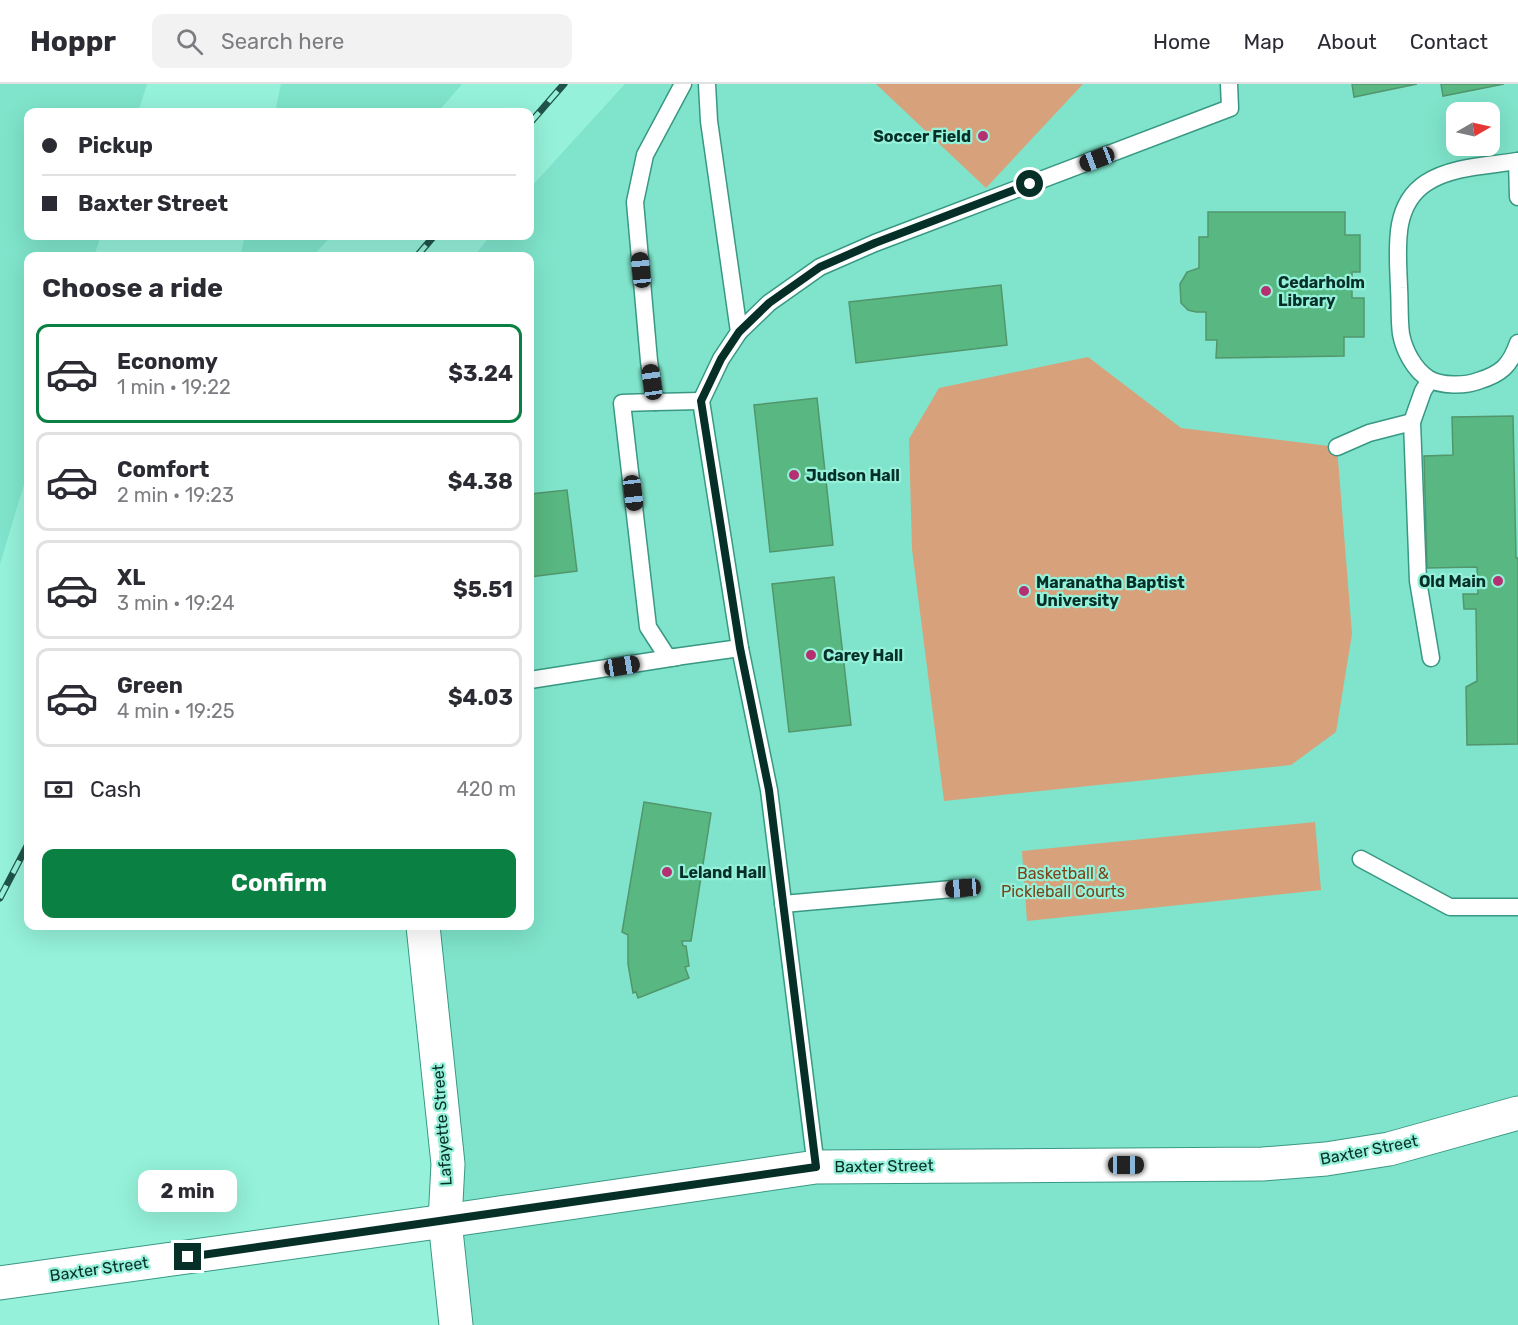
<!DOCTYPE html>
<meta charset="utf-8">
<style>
:root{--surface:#fff;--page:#f2f2f3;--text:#2b2b33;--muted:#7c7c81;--line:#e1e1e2;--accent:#0b8043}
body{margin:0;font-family:Rubik,sans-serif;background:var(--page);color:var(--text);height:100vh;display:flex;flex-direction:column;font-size:22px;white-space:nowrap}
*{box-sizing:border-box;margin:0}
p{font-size:20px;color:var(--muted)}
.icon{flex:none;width:33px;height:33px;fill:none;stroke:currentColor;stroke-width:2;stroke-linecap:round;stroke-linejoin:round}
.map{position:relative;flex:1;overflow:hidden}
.drawer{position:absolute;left:24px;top:168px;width:510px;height:678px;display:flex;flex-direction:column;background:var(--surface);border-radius:12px;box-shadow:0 6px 24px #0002}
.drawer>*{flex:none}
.guide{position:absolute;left:24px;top:24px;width:510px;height:132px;border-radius:12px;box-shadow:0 6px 24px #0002;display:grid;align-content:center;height:132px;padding:0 18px;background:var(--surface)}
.needle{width:39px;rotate:81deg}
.tools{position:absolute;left:1446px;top:18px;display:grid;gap:12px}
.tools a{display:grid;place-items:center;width:54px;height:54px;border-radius:12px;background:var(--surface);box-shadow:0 6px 24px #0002;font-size:30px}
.end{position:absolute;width:27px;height:27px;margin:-14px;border:8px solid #052f27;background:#fff;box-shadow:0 0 0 3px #fff}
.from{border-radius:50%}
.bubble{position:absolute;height:42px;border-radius:12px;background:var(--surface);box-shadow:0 6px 24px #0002;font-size:20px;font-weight:700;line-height:42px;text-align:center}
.car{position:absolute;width:18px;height:36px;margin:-18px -9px;border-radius:8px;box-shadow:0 0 4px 2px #0007;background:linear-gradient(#222 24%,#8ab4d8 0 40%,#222 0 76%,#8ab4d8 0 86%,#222 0)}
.guide b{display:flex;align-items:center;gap:21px;height:57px;font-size:22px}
.guide b+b{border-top:2px solid var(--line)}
.guide i{width:15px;height:15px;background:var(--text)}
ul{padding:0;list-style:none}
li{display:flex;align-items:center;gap:18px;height:99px;margin:0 12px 9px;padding:0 6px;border:3px solid var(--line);border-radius:12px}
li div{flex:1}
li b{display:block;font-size:22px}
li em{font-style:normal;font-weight:700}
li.active{border-color:var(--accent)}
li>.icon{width:54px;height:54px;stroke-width:1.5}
h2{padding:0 18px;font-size:27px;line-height:72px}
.pay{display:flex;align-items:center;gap:15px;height:66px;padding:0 18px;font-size:22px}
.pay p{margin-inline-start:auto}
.cta{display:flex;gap:12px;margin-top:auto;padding:12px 18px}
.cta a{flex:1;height:69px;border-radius:12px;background:var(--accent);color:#fff;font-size:24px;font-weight:700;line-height:69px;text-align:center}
header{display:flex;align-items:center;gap:36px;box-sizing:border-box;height:84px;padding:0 30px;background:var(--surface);border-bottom:2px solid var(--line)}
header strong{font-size:28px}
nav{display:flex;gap:33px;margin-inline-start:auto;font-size:21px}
.search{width:420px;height:54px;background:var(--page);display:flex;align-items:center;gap:15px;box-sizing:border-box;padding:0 21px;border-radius:12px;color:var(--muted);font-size:22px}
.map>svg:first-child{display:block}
</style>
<header>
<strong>Hoppr</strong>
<div class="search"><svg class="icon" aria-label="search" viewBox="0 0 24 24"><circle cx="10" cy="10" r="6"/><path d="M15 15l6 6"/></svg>Search here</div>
<nav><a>Home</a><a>Map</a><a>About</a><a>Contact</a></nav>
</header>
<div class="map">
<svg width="1518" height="1241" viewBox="0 0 1518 1241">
<rect width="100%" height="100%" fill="#95f1d9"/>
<!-- built -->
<g fill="#7fe4cb" fill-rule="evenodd">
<path d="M0 0H147L138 28H28V152H101L94 172H28V387L0 480Z"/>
<path d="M281 0H462L438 28H275Z"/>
<path d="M625 0H1518V1241H468L433 842H530V172H474L490 152H530V104ZM1456 28H1490V62H1456Z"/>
<path d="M245 152H331L313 172H240Z"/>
</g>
<!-- green -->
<g fill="#d7a17b">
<path d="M876 0H1083L986 104Z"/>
<path d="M1088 273 1181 344 1337 363 1352 550 1336 648 1291 681 944 717 912 465 909 355 939 304Z"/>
<path d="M1315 738 1321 806 1027 837 1022 767Z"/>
</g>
<!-- building -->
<g fill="#59b781" stroke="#52966d" stroke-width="1.5">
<path d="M1352 0H1417L1354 13Z"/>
<path d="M1441 0H1504L1443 12Z"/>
<path d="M1208 128H1345V151H1360V188H1352V214H1364V253H1344V272L1216 274 1217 256H1206V228H1196L1188 226 1181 219 1180 200 1187 188 1199 184V153H1208Z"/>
<path d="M1001 201 1007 261 856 279 849 218Z"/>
<path d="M817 314 833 461 770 468 754 321Z"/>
<path d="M1513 332 1516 474H1518V660L1467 661 1466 603 1477 597 1476 525H1464L1463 510H1478L1477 483 1427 484 1424 372 1453 371 1452 333Z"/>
<path d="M567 406 577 487 530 493V410Z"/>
<path d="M834 493 851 641 789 648 772 500Z"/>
<path d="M644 718 711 729 691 857H682L683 862H686L689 882 685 883 689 894 638 914 636 908 633 909 628 880V851L622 848Z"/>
</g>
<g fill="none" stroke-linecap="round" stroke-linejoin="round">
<defs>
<g id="lane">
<path d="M683 0 645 71 635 118 649 277 655 318 701 317"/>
<path d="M707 0 709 37 739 248"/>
<path d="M1517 77 1518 113"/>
<path d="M1518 77C1488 82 1452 82 1426 99 1391 122 1398 168 1399 204 1400 219 1399 235 1401 250 1404 266 1414 286 1429 295 1441 302 1465 302 1478 297 1501 290 1510 282 1518 259"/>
<path d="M1430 296 1423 307 1412 338 1418 497 1431 574"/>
<path d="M655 318 622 319 648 543 668 574 740 564"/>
<path d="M1337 363 1369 349 1412 338"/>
<path d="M530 596 677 573"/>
<path d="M1361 775 1450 823H1518"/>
<path d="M783 820 964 804"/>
<path d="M816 1083 769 706 740 564 701 317 721 275 739 248 769 219 820 183 875 159 1230 24 1229 0"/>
</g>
<g id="street">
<path d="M423 842 448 1080 445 1137 456 1241"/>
<path d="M0 1199 445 1137 816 1083 1263 1080 1326 1075 1389 1065 1518 1029"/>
</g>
</defs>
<!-- lane casing -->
<use href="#lane" stroke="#399883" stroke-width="19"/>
<!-- street casing -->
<use href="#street" stroke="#399883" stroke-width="35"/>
<!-- lane -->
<use href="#lane" stroke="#fff" stroke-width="16"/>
<!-- street -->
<use href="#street" stroke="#fff" stroke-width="33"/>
<defs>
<g id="rail">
<path d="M530 39 564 0"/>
<path d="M417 172 434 152"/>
<path d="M0 814 28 760"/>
</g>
</defs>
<!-- rail casing -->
<use href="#rail" stroke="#205449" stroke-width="7"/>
<!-- rail -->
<use href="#rail" stroke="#95f1d9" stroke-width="4.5" stroke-dasharray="14" stroke-linecap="butt"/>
</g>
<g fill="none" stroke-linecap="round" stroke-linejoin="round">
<!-- route -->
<path stroke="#052f27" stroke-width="8" d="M188 1173 816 1083 769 706 740 564 701 317 721 275 739 248 769 219 820 183 875 159 1030 100"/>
</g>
<!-- markers -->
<g fill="#b62f70" stroke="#95f1d9" stroke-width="2">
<circle cx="983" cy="52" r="6"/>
<circle cx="1266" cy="207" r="6"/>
<circle cx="794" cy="391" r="6"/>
<circle cx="1498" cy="497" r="6"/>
<circle cx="1024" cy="507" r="6"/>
<circle cx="811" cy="571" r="6"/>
<circle cx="667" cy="788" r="6"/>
</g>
<g text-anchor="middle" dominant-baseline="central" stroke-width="4.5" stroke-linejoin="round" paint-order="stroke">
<!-- poi labels -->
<g font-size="16" font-weight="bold" fill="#052f27" stroke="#95f1d9" text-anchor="start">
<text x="971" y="52" text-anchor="end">Soccer Field</text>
<text x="1278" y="198">Cedarholm<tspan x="1278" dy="18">Library</tspan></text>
<text x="806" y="391">Judson Hall</text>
<text x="1486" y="497" text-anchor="end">Old Main</text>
<text x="1036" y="498">Maranatha Baptist<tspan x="1036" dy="18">University</tspan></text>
<text x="823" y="571">Carey Hall</text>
<text x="679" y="788">Leland Hall</text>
</g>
<!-- park labels -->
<g font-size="16" fill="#79451a" stroke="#95f1d9">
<text x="1063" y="789">Basketball &amp;<tspan x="1063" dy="18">Pickleball Courts</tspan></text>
</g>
<!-- street labels -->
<g font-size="16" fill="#052f27" stroke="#95f1d9">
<text transform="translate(442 1041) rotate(-94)">Lafayette Street</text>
<text transform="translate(1369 1066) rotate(-11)">Baxter Street</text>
<text transform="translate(884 1082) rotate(-1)">Baxter Street</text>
<text transform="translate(99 1185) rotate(-8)">Baxter Street</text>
</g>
</g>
</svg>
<div class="tools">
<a><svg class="needle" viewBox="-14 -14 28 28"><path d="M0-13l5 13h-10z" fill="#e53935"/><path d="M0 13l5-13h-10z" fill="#7c7c81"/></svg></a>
</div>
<i class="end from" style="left:1030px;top:100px"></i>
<i class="end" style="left:188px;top:1173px"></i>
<div class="bubble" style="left:138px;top:1086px;width:99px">2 min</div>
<i class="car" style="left:1097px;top:75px;rotate:249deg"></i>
<i class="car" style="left:641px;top:186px;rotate:354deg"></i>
<i class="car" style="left:652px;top:298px;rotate:352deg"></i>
<i class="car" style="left:633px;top:409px;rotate:173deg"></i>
<i class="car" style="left:622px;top:582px;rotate:81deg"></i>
<i class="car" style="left:963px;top:804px;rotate:265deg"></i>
<i class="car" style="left:1126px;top:1081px;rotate:90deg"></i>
<div class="guide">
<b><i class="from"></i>Pickup</b>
<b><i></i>Baxter Street</b>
</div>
<section class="drawer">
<h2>Choose a ride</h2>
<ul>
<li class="active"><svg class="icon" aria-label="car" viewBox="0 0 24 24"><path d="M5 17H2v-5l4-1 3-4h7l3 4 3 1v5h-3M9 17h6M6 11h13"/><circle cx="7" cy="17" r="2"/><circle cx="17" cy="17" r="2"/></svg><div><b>Economy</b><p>1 min · 19:22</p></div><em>$3.24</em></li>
<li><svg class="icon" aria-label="car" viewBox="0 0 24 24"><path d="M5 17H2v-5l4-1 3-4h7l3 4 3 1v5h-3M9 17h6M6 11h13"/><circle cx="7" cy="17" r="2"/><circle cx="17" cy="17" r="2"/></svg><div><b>Comfort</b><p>2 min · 19:23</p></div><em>$4.38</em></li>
<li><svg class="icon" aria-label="car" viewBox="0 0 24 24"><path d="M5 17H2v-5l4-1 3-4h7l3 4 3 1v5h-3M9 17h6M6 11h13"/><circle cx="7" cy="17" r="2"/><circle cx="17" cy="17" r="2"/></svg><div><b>XL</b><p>3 min · 19:24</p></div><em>$5.51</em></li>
<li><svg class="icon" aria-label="car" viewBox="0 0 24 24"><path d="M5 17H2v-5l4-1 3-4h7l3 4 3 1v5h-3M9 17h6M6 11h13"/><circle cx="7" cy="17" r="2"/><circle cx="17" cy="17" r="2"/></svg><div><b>Green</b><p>4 min · 19:25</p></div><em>$4.03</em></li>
</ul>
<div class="pay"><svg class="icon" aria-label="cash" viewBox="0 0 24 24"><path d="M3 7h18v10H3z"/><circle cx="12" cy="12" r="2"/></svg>Cash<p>420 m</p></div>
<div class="cta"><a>Confirm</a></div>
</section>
</div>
